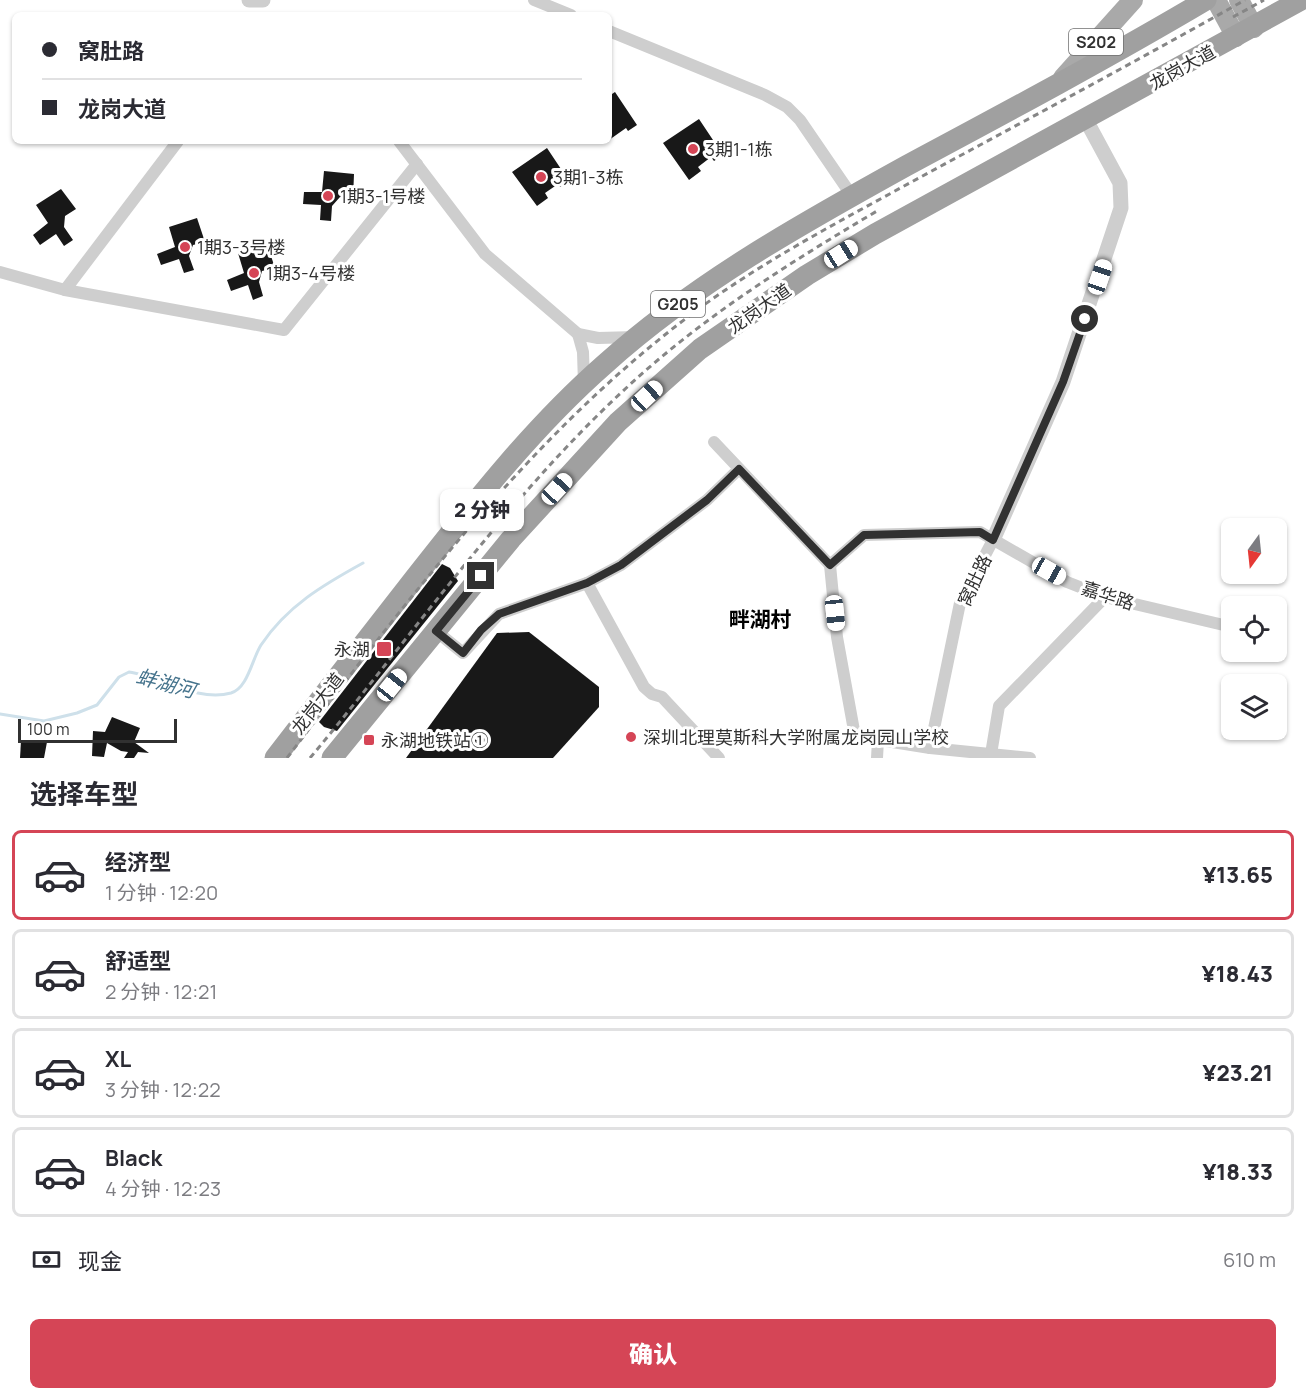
<!DOCTYPE html>
<html lang="zh">
<meta charset="utf-8">
<style>
:root{--surface:#fff;--page:#f7f7f7;--text:#2b2b33;--muted:#7c7c81;--line:#e1e1e2;--accent:#d54556}
body{margin:0;font-family:Manrope,"Noto Sans SC",sans-serif;background:var(--page);color:var(--text);height:100vh;display:flex;flex-direction:column;font-size:22px;white-space:nowrap}
*{box-sizing:border-box;margin:0}
p{font-size:20px;color:var(--muted)}
.icon{flex:none;width:33px;height:33px;fill:none;stroke:currentColor;stroke-width:2;stroke-linecap:round;stroke-linejoin:round}
.map{position:relative;height:758px;overflow:hidden}
.side{display:flex;flex-direction:column;background:var(--surface);flex:1}
.side>*{flex:none}
.guide{position:absolute;left:12px;top:12px;width:600px;height:132px;border-radius:9px;box-shadow:0 2px 4px #0004;display:grid;align-content:center;height:132px;padding:0 30px;background:var(--surface)}
.needle{width:39px;rotate:195deg}
.tools{position:absolute;left:1221px;top:518px;display:grid;gap:12px}
.tools a{display:grid;place-items:center;width:66px;height:66px;border-radius:9px;background:var(--surface);box-shadow:0 2px 4px #0004;font-size:30px}
.scale{position:absolute;left:18px;bottom:15px;width:159px;box-sizing:border-box;padding-left:6px;border:3px solid #313131;border-top:0;font-size:16px;line-height:21px;white-space:nowrap;color:#313131;-webkit-text-stroke:4px #fff;paint-order:stroke}
.end{position:absolute;width:27px;height:27px;margin:-14px;border:8px solid #313131;background:#fff;box-shadow:0 0 0 3px #fff}
.from{border-radius:50%}
.bubble{position:absolute;height:42px;border-radius:9px;background:var(--surface);box-shadow:0 2px 4px #0004;font-size:20px;font-weight:800;line-height:42px;text-align:center}
.car{position:absolute;width:18px;height:36px;margin:-18px -9px;border-radius:8px;box-shadow:0 0 4px 2px #0007;background:linear-gradient(#fff 24%,#345 0 40%,#fff 0 76%,#345 0 86%,#fff 0)}
.guide b{display:flex;align-items:center;gap:21px;height:57px;font-size:22px}
.guide b+b{border-top:2px solid var(--line)}
.guide i{width:15px;height:15px;background:var(--text)}
ul{padding:0;list-style:none}
li{display:flex;align-items:center;gap:18px;height:90px;margin:0 12px 9px;padding:0 18px;border:3px solid var(--line);border-radius:9px}
li div{flex:1}
li b{display:block;font-size:22px}
li em{font-style:normal;font-weight:800}
li.selected{border-color:var(--accent)}
li>.icon{width:54px;height:54px;stroke-width:1.5}
h2{padding:0 30px;font-size:27px;line-height:72px}
.pay{display:flex;align-items:center;gap:15px;height:66px;padding:0 30px;font-size:22px}
.pay p{margin-inline-start:auto}
.cta{display:flex;gap:12px;margin-top:auto;padding:12px 30px}
.cta a{flex:1;height:69px;border-radius:9px;background:var(--accent);color:#fff;font-size:24px;font-weight:800;line-height:69px;text-align:center}
.map>svg:first-child{display:block}
</style>
<div class="map">
<svg width="1306" height="758" viewBox="0 0 1306 758">
<rect width="100%" height="100%" fill="#fff"/>
<g fill="none" stroke-linecap="round" stroke-linejoin="round">
<!-- stream -->
<path stroke="#cee0ea" stroke-width="3" d="M0 714 44 721 77 713 97 705 119 677 129 672C161 677 197 702 231 693 248 688 252 659 261 645 287 606 323 585 363 563"/>
</g>
<!-- building -->
<g fill="#181818">
<path d="M615 92 637 125 628 131 626 128 609 140V96Z"/>
<path d="M699 119 723 155 714 161 711 157 698 167 701 171 689 180 663 143Z"/>
<path d="M547 148 569 181 560 187 558 184 545 193 548 198 537 206 512 172Z"/>
<path d="M324 171 354 174 353 199 340 197 332 206 331 221 320 220 321 205 303 204 304 192H322Z"/>
<path d="M61 189 76 209 65 216 64 227 73 240 64 246 56 234 40 245 33 235 48 223 36 205Z"/>
<path d="M197 218 205 242 193 245 189 256 194 270 184 273 179 259 161 265 157 254 175 247 169 227Z"/>
<path d="M267 244 275 268 262 271 259 282 263 296 253 300 248 285 231 291 227 280 244 273 238 253Z"/>
<path d="M442 564 450 568 458 581 337 731 324 727 319 722Z"/>
<path d="M529 632 599 687V707L553 758H406L497 633Z"/>
<path d="M112 717 140 728 134 742 149 753 138 752 134 758H124L128 752 121 751 107 743 104 757 92 756 93 731 105 732Z"/>
<path d="M21 741 47 742 44 758H20Z"/>
</g>
<g fill="none" stroke-linecap="round" stroke-linejoin="round">
<!-- minor -->
<g stroke="#cecece" stroke-width="12">
<path d="M534 0 571 15"/>
<path d="M609 31 765 95 787 107 800 120 852 196"/>
<path d="M399 141 485 254 578 334"/>
<path d="M0 272 65 290 284 330 417 164"/>
<path d="M65 290 178 141"/>
<path d="M584 384 583 352 578 334 598 338 636 337"/>
<path d="M714 442 830 565 837 637 855 736 930 748 1030 758"/>
<path d="M830 565 864 535 980 532 1067 582 1105 597 1232 627"/>
<path d="M587 583 644 687 652 694 662 697 719 758"/>
<path d="M436 631 463 653 499 614 587 583 621 565 707 500 739 469"/>
<path d="M930 748 960 603 993 540"/>
<path d="M991 754 999 706 1105 597"/>
<path d="M877 758 878 740"/>
</g>
<!-- tertiary -->
<g stroke="#cecece" stroke-width="15">
<path d="M249 0H263"/>
<path d="M993 540 1063 382 1121 208 1120 183 1086 120"/>
</g>
<!-- primary -->
<g stroke="#a9a9a9" stroke-width="20">
<path d="M1216 0 1236 37"/>
<path d="M1239 0 1254 28"/>
<path d="M1063 78 1133 0"/>
</g>
<!-- trunk -->
<g stroke="#a0a0a0" stroke-width="21">
<path d="M275 758C321 698 367 639 414 579 473 504 533 427 605 364 695 283 801 224 906 166 1007 112 1108 58 1206 0"/>
<path d="M332 758 511 539 618 422 700 349 807 275 875 234 1301 0"/>
</g>
<!-- rail -->
<g stroke="#868686" stroke-width="3" stroke-dasharray="6 4.5" stroke-linecap="butt">
<path d="M1233 17 1264 0"/>
<path d="M287 758C414 591 545 416 718 295 785 249 857 212 928 173 1034 116 1140 59 1245 0"/>
<path d="M310 758C423 623 524 473 659 359 727 302 801 256 877 211"/>
</g>
</g>
<g fill="none" stroke-linecap="round" stroke-linejoin="round">
<!-- route -->
<path stroke="#313131" stroke-width="8" d="M481 576 436 631 463 653 481 630 499 614 587 583 621 565 707 500 739 469 830 565 864 535 980 532 993 540 1063 382 1085 319"/>
</g>
<!-- markers -->
<g fill="#d54556" stroke="#fff" stroke-width="2">
<circle cx="693" cy="149" r="6"/>
<circle cx="541" cy="177" r="6"/>
<circle cx="328" cy="196" r="6"/>
<circle cx="185" cy="247" r="6"/>
<circle cx="254" cy="273" r="6"/>
<rect x="376" y="641" width="16" height="16" rx="3"/>
<circle cx="631" cy="737" r="6"/>
<rect x="363" y="734" width="12" height="12" rx="3"/>
</g>
<g text-anchor="middle" dominant-baseline="central" stroke-width="6" stroke-linejoin="round" paint-order="stroke">
<!-- shield labels -->
<g fill="#fff" stroke="#6f6f6f" stroke-width="1.5">
<rect x="1069" y="29" width="54" height="26" rx="4.5"/>
<rect x="651" y="291" width="54" height="26" rx="4.5"/>
</g>
<g font-size="16" font-weight="bold" fill="#313131">
<text x="1096" y="42">S202</text>
<text x="678" y="304">G205</text>
</g>
<!-- street labels -->
<g font-size="18" fill="#313131" stroke="#fff">
<text transform="translate(1182 67) rotate(-29)">龙岗大道</text>
<text transform="translate(759 308) rotate(-35)">龙岗大道</text>
<text transform="translate(974 580) rotate(-65)">窝肚路</text>
<text transform="translate(1108 595) rotate(18)">嘉华路</text>
<text transform="translate(317 703) rotate(-52)">龙岗大道</text>
</g>
<!-- poi labels -->
<g font-size="18" fill="#313131" stroke="#fff" text-anchor="start">
<text x="705" y="149">3期1-1栋</text>
<text x="553" y="177">3期1-3栋</text>
<text x="340" y="196">1期3-1号楼</text>
<text x="197" y="247">1期3-3号楼</text>
<text x="266" y="273">1期3-4号楼</text>
<text x="370" y="649" text-anchor="end">永湖</text>
<text x="643" y="737">深圳北理莫斯科大学附属龙岗园山学校</text>
<text x="381" y="740">永湖地铁站①</text>
</g>
<!-- water labels -->
<g font-size="20" font-style="italic" fill="#45738c" stroke="#fff">
<text transform="translate(166 683) rotate(15)">蚌湖河</text>
</g>
<!-- quarter labels -->
<g font-size="21" font-weight="bold" fill="#000" stroke="#fff">
<text x="760" y="619">畔湖村</text>
</g>
</g>
</svg>
<div class="tools">
<a><svg class="needle" viewBox="-14 -14 28 28"><path d="M0-13l5 13h-10z" fill="#e53935"/><path d="M0 13l5-13h-10z" fill="#7c7c81"/></svg></a>
<a><svg class="icon" aria-label="locate" viewBox="0 0 24 24"><circle cx="12" cy="12" r="6"/><path d="M12 2v4M12 18v4M2 12h4M18 12h4"/></svg></a>
<a><svg class="icon" aria-label="layers" viewBox="0 0 24 24"><path d="M12 4l9 5-9 5-9-5zM3 14l9 5 9-5"/></svg></a>
</div>
<div class="scale">100 m</div>
<i class="end from" style="left:1085px;top:319px"></i>
<i class="end" style="left:481px;top:576px"></i>
<div class="bubble" style="left:440px;top:489px;width:84px">2 分钟</div>
<i class="car" style="left:841px;top:254px;rotate:58deg"></i>
<i class="car" style="left:1100px;top:277px;rotate:19deg"></i>
<i class="car" style="left:647px;top:396px;rotate:47deg"></i>
<i class="car" style="left:557px;top:489px;rotate:43deg"></i>
<i class="car" style="left:1049px;top:571px;rotate:119deg"></i>
<i class="car" style="left:835px;top:613px;rotate:174deg"></i>
<i class="car" style="left:392px;top:685px;rotate:39deg"></i>
<div class="guide">
<b><i class="from"></i>窝肚路</b>
<b><i></i>龙岗大道</b>
</div>
</div>
<section class="side">
<h2>选择车型</h2>
<ul>
<li class="selected"><svg class="icon" aria-label="car" viewBox="0 0 24 24"><path d="M5 17H2v-5l4-1 3-4h7l3 4 3 1v5h-3M9 17h6M6 11h13"/><circle cx="7" cy="17" r="2"/><circle cx="17" cy="17" r="2"/></svg><div><b>经济型</b><p>1 分钟 · 12:20</p></div><em>¥13.65</em></li>
<li><svg class="icon" aria-label="car" viewBox="0 0 24 24"><path d="M5 17H2v-5l4-1 3-4h7l3 4 3 1v5h-3M9 17h6M6 11h13"/><circle cx="7" cy="17" r="2"/><circle cx="17" cy="17" r="2"/></svg><div><b>舒适型</b><p>2 分钟 · 12:21</p></div><em>¥18.43</em></li>
<li><svg class="icon" aria-label="car" viewBox="0 0 24 24"><path d="M5 17H2v-5l4-1 3-4h7l3 4 3 1v5h-3M9 17h6M6 11h13"/><circle cx="7" cy="17" r="2"/><circle cx="17" cy="17" r="2"/></svg><div><b>XL</b><p>3 分钟 · 12:22</p></div><em>¥23.21</em></li>
<li><svg class="icon" aria-label="car" viewBox="0 0 24 24"><path d="M5 17H2v-5l4-1 3-4h7l3 4 3 1v5h-3M9 17h6M6 11h13"/><circle cx="7" cy="17" r="2"/><circle cx="17" cy="17" r="2"/></svg><div><b>Black</b><p>4 分钟 · 12:23</p></div><em>¥18.33</em></li>
</ul>
<div class="pay"><svg class="icon" aria-label="cash" viewBox="0 0 24 24"><path d="M3 7h18v10H3z"/><circle cx="12" cy="12" r="2"/></svg>现金<p>610 m</p></div>
<div class="cta"><a>确认</a></div>
</section>
